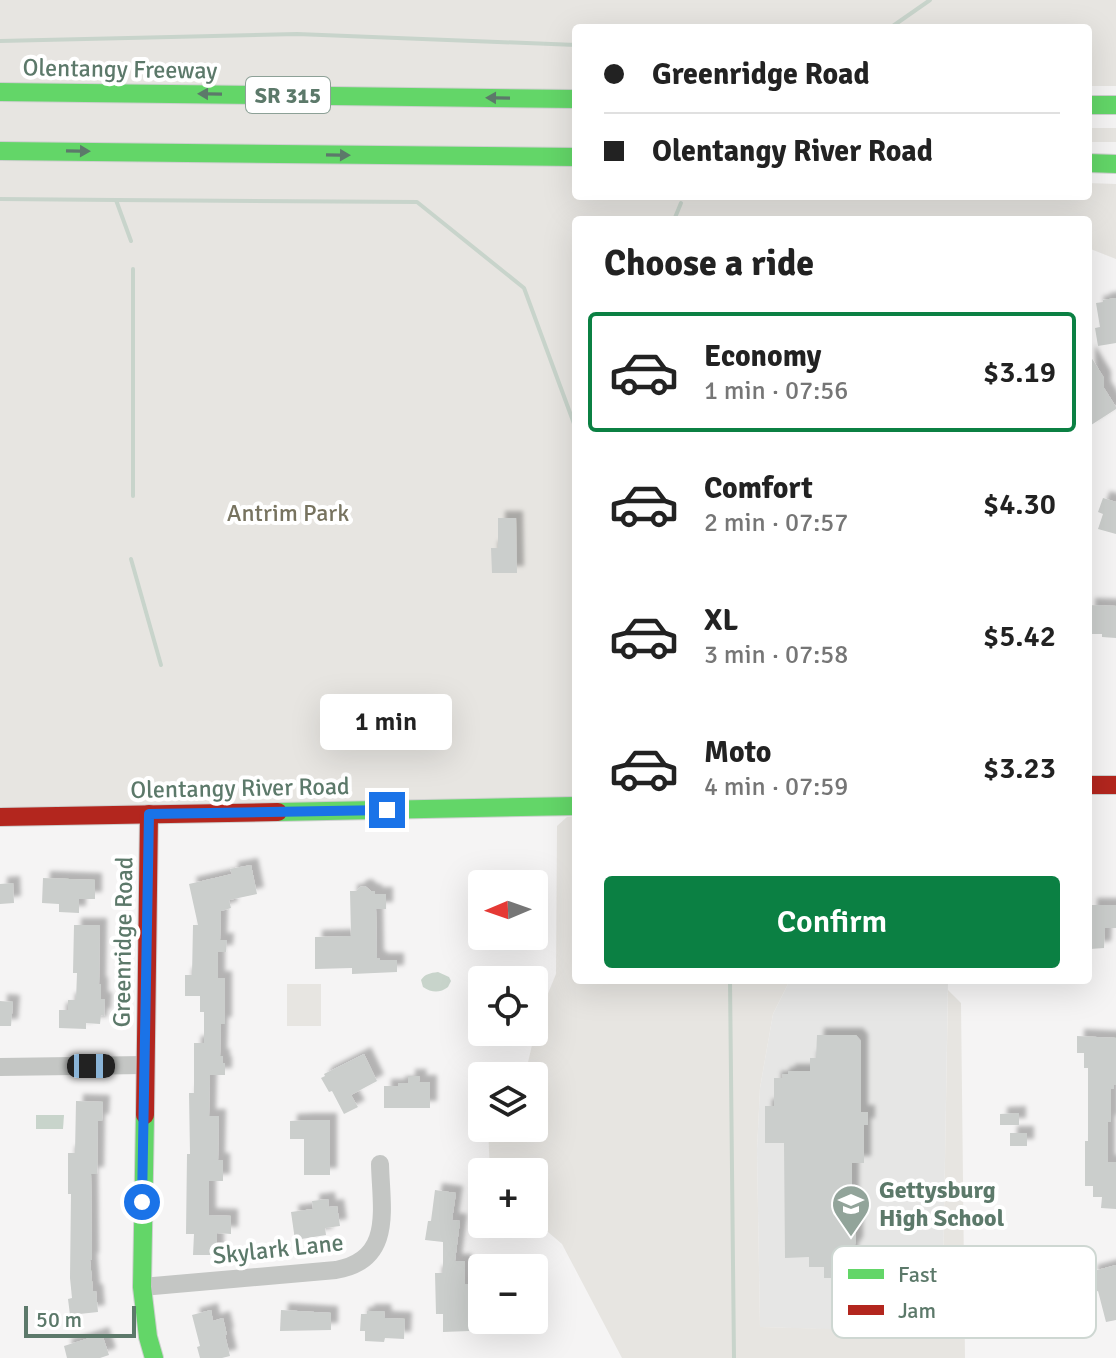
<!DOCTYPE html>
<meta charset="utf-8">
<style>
:root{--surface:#fff;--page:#f6f6f6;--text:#222;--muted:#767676;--line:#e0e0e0;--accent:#0b8043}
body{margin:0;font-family:Signika,sans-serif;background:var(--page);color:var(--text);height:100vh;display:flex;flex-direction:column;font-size:30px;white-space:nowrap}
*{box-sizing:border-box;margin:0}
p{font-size:26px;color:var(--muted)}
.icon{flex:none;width:44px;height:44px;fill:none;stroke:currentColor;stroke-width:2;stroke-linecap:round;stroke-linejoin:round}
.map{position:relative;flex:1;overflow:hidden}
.sheet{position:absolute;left:572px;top:216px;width:520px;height:768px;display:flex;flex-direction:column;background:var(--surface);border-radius:8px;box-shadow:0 8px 32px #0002}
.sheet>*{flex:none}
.banner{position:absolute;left:572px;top:24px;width:520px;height:176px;border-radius:8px;box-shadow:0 8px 32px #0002;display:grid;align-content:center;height:176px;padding:0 32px;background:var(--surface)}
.needle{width:52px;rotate:268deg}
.buttons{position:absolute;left:468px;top:870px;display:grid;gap:16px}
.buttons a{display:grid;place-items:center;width:80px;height:80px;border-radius:8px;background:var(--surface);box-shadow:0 8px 32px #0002;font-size:40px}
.scale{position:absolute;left:24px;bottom:20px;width:112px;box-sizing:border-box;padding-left:8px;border:4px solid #5c796a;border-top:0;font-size:22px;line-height:28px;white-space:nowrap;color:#5c796a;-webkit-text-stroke:6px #fff;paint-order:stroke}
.end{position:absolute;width:36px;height:36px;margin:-18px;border:10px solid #1a73e8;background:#fff;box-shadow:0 0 0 4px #fff}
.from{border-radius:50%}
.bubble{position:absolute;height:56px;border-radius:8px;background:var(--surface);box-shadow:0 8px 32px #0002;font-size:26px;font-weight:600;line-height:56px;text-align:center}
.car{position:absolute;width:24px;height:48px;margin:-24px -12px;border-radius:10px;box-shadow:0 0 6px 2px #0007;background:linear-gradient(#222 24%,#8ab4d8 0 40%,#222 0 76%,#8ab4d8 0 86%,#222 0)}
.banner b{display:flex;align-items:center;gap:28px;height:76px;font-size:30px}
.banner b+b{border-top:2px solid var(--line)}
.banner i{width:20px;height:20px;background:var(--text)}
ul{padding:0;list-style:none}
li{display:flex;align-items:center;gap:24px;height:120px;margin:0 16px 12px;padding:0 16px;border:4px solid transparent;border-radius:8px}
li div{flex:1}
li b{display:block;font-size:30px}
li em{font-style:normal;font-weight:600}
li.current{border-color:var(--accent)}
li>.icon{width:72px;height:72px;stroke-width:1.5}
h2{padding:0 32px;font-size:36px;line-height:96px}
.primary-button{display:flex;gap:16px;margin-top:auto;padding:16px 32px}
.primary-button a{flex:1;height:92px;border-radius:8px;background:var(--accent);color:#fff;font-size:32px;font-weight:600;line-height:92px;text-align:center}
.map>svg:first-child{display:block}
</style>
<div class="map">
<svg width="1116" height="1358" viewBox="0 0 1116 1358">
<defs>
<filter id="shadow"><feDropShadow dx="7" dy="-7" stdDeviation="2" flood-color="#0004"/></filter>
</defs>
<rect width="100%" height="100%" fill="#f5f4f4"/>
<!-- built -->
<path fill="#e6e6e5" d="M790 980H948L942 1333 760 1327 757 1150 760 1088 773 1014Z"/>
<!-- green -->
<g fill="#e7e5e1">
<path d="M0 0H1116V86H1088V28H576V196H1088V183L1116 184V259L1088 248V220H576V806L0 817Z"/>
<rect x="1088" y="128" width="28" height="14"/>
<path d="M576 816V980H790L773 1014 760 1088 757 1150 760 1327 942 1332 948 990 961 1003 965 1358H622L562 1244 548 1232 501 1224H534V1172H490L488 1128H534V1076H525L538 1018 556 974 557 826 567 817Z"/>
<rect x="287" y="984" width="34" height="42"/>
</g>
<!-- water -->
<g fill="#c8d4cb">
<path d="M438 972 449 977 451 981 448 987C440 993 432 993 423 987L421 980C425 974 430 973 438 972Z"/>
<path d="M36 1115H64L63 1129H36Z"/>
</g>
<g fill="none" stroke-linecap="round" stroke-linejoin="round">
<!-- stream -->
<g stroke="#c8d4cb" stroke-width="4">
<path d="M744 28 758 26 819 28"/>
<path d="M890 28 930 0"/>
<path d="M0 41 297 34 576 45"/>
<path d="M0 199 116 200 131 241"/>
<path d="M116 200 417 202 524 288 576 429"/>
<path d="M674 220 681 203"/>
<path d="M133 496V269"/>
<path d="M131 559 161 665"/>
<path d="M730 980 734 1358"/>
</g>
</g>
<!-- building -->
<g fill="#cbcecc" filter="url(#shadow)">
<path d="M1116 298V343L1098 346 1095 328 1100 327 1096 303 1103 302V300Z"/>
<path d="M1088 352 1104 378V388L1116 407V409L1088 427Z"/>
<path d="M1103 498 1116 502V534L1098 529 1103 514 1098 512Z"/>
<path d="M498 518H516L517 573H492L491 548H498Z"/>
<path d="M1088 605 1116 606V638L1102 637V634H1088Z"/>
<path d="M251 865 257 894 229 900 231 908 221 911 220 940H227L226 952H218V978H225V1024H221L220 1056H223V1063H225V1075H210L209 1116H219L218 1160H223V1181H209V1215L231 1216V1234L217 1233V1255H193L194 1234H186L187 1154H190L189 1093H194V1043H204V1012H200V996H185V975H192L193 925H198L189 884 232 874 230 869Z"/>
<path d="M43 878 95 880V899H79V913L59 912V904L42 903Z"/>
<path d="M13 883 14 903 0 904V884Z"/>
<path d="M365 886 371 891H375V894H386V909H376L377 958H380V960H397V972L352 974V968L315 969V937L351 936 350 891H356L360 887Z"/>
<path d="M1090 905H1116V928H1105L1104 948 1090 949Z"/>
<path d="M74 925H100L99 984H101V999H105L104 1016 101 1015 100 1024 86 1023V1029L59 1028V1010H68V1000H76L77 973H73Z"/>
<path d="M0 1001 13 1002 11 1026H0Z"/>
<path d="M817 1035H856L861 1041V1112H868V1125H864V1163H852V1212L856 1218V1243L851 1251V1278H824V1267H809V1257L785 1258 784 1143H765V1106H774V1078H783L782 1074H788V1071H810V1058H816Z"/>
<path d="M1077 1036 1116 1038V1085H1114V1089H1111V1122H1108V1162H1116V1209L1101 1208 1102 1197H1093V1186H1085V1141H1088V1068H1084V1053H1077Z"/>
<path d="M364 1054 377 1081 351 1095 358 1107 344 1114 332 1091 329 1092 321 1078 325 1076 324 1074Z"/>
<path d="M408 1076H420L419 1082H430V1108H384V1086H398V1083H408Z"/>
<path d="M76 1101 103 1102 102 1121H98L97 1174H91L92 1260H90L93 1291H96L98 1312 70 1315 68 1299 72 1298 70 1278 71 1194H68V1153H75Z"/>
<path d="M1019 1113V1125H1000V1114Z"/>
<path d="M307 1120H330V1175H304V1139H290V1121Z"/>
<rect x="1010" y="1133" width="17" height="13"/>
<path d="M435 1190 456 1193 452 1220 460 1221 455 1261H465V1284H474V1313H468L469 1331 443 1332V1314H436L435 1273H443V1242L425 1240 428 1221H431Z"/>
<path d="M328 1199 329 1207 337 1206 340 1226 325 1228 326 1235 295 1240 291 1212 313 1209 312 1201Z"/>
<path d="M1116 1265V1320L1106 1322 1098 1291 1095 1292 1090 1272Z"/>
<path d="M211 1310 213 1321 223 1318 227 1335H225L230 1356 222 1358H200L197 1347 200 1346 192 1315Z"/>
<path d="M281 1310 331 1313V1330L280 1331Z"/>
<path d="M367 1311H384L385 1318 405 1319 404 1339 385 1338 384 1342 365 1341V1331H360L361 1314H367Z"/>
<path d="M102 1334 109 1355 100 1358H67L64 1346Z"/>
</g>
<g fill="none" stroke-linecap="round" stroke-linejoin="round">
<defs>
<g id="fast">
<path d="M0 92 576 99"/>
<path d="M1088 105H1116"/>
<path d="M0 151 576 157"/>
<path d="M1088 163 1116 164"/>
<path d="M278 812 576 806"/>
<path d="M145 1115 142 1287 148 1337 154 1358"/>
</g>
<g id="jam">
<path d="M1088 785H1116"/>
<path d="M0 817 278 812"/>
<path d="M145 1115 149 814"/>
</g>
</defs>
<!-- fast casing -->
<use href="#fast" stroke="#ced0cf" stroke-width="20"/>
<!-- jam casing -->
<use href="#jam" stroke="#ced0cf" stroke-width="20"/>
<!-- street -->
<g stroke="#c4c6c4" stroke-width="18">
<path d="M0 1067 144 1065"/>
<path d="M142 1287 336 1270C394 1260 381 1208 380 1164"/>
</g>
<!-- fast -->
<use href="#fast" stroke="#63d668" stroke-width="18"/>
<!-- jam -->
<use href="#jam" stroke="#b3261e" stroke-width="18"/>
</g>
<!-- one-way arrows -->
<defs><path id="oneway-solid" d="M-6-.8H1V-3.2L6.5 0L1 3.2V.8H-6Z" transform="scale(2)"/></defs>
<g fill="#5c796a">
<use href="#oneway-solid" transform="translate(210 94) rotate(-179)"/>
<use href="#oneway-solid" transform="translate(498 98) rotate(-179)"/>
<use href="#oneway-solid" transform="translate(78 151) rotate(1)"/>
<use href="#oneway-solid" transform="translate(338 155) rotate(1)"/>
</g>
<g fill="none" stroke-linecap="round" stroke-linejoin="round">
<!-- route -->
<path stroke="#1a73e8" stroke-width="10" d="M142 1202 149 814 387 810"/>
</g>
<!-- icons -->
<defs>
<symbol id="school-pin" viewBox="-11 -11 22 30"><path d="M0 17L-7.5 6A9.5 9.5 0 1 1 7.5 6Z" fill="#92a49a" stroke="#fff"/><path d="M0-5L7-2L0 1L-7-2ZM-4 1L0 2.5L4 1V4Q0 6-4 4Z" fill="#fff"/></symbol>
</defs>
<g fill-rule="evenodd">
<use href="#school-pin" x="829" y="1182" width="44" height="60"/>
</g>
<g text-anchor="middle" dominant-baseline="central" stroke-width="8" stroke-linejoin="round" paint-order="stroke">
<!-- shield labels -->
<rect fill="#fff" stroke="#8da197" stroke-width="2" x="246" y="77" width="84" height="36" rx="6"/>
<g font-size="22" font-weight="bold" fill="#5c796a">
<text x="288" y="95">SR 315</text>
</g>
<!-- street labels -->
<g font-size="24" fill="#5c796a" stroke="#fff">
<text transform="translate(120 69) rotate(1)">Olentangy Freeway</text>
<text transform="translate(240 788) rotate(-1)">Olentangy River Road</text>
<text transform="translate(123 942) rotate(-89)">Greenridge Road</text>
<text transform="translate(278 1249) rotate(-6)">Skylark Lane</text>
</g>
<!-- park labels -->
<g font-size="24" fill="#77735f" stroke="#fff">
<text x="288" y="513">Antrim Park</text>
</g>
<!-- poi labels -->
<g font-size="24" font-weight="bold" fill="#5c796a" stroke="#fff" text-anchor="start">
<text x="879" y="1190">Gettysburg<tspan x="879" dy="28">High School</tspan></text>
</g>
</g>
<!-- legend -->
<rect x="832" y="1246" width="264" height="92" rx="12" fill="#fff" stroke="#ced7d2" stroke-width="2"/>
<rect x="848" y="1269" width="36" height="10" fill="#63d668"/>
<rect x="848" y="1305" width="36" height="10" fill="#b3261e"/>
<g font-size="22" fill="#5c796a">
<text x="898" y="1282">Fast</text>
<text x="898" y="1318">Jam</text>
</g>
</svg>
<div class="buttons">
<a><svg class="needle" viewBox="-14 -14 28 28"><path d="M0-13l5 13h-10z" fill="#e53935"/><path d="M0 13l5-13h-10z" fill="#767676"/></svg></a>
<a><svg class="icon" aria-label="locate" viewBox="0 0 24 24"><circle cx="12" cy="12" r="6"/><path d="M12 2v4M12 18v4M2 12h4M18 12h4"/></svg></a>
<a><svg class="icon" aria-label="layers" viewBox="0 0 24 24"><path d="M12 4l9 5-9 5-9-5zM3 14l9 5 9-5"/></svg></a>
<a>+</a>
<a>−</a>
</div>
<div class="scale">50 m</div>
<i class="end from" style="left:142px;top:1202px"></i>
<i class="end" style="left:387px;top:810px"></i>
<div class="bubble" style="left:320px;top:694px;width:132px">1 min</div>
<i class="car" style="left:91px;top:1066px;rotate:90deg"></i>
<div class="banner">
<b><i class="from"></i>Greenridge Road</b>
<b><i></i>Olentangy River Road</b>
</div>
<section class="sheet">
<h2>Choose a ride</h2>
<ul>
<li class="current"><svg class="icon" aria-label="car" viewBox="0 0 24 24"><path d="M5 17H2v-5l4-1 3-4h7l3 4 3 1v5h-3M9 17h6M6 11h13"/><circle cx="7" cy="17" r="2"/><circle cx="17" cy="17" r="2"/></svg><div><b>Economy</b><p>1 min · 07:56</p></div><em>$3.19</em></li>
<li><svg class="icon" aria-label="car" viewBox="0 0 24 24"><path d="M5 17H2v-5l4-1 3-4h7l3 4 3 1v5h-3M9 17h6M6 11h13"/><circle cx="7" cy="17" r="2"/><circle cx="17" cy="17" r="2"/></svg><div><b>Comfort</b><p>2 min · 07:57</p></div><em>$4.30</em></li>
<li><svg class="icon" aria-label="car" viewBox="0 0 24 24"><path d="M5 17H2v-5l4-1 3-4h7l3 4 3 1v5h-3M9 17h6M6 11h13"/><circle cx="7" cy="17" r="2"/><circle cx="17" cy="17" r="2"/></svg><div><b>XL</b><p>3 min · 07:58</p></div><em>$5.42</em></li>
<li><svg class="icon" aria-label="car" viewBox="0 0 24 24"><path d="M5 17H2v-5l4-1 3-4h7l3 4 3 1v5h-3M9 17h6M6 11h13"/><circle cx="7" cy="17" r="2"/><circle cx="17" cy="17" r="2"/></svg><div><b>Moto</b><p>4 min · 07:59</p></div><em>$3.23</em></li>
</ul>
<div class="primary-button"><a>Confirm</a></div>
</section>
</div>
